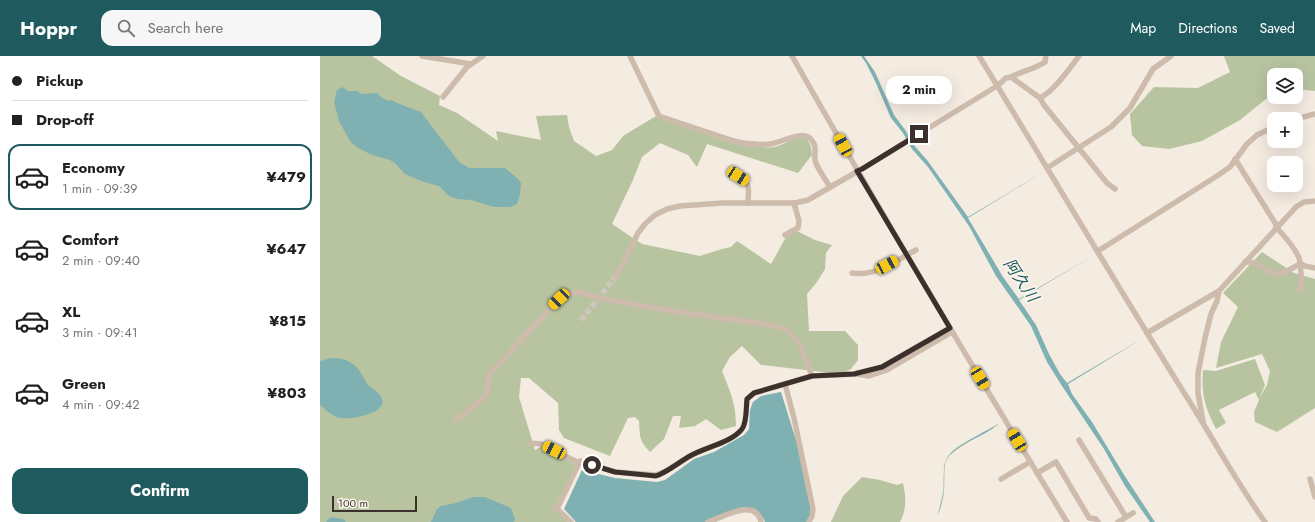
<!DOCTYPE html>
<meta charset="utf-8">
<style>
:root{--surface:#fff;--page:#f6f6f6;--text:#202124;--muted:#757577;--line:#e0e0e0;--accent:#1f5a5e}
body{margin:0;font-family:Jost,"Noto Sans JP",sans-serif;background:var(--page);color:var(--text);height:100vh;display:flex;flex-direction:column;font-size:15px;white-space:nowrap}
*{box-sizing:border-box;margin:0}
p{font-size:13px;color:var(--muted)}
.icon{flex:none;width:22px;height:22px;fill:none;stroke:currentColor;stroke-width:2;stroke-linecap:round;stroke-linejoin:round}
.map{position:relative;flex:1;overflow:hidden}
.drawer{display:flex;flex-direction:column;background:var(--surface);width:320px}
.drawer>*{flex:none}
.top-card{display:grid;align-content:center;height:88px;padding:0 12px;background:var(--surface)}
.tools{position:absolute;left:947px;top:12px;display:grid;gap:8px}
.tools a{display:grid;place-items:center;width:36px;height:36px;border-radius:8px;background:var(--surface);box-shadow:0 4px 16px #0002;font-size:20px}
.scale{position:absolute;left:12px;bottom:10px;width:85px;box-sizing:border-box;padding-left:4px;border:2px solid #3b302b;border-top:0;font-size:11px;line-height:14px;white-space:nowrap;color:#3b302b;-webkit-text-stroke:3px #fbf5ee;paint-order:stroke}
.end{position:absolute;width:18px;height:18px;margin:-9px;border:5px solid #3b302b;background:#fff;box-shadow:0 0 0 2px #fff}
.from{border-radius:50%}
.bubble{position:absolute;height:28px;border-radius:12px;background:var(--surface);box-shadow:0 4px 16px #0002;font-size:13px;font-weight:700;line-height:28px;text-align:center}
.car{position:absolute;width:12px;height:24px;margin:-12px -6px;border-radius:5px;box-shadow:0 0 3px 1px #0007;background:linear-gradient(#f5c518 24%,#345 0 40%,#f5c518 0 76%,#345 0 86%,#f5c518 0)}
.top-card b{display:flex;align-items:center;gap:14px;height:38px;font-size:15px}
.top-card b+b{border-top:1px solid var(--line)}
.top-card i{width:10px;height:10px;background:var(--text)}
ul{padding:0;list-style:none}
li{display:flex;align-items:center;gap:12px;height:66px;margin:0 8px 6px;padding:0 4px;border:2px solid transparent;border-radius:12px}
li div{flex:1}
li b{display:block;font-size:15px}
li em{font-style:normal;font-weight:700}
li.active{border-color:var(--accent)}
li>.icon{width:36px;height:36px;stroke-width:1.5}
.primary-button{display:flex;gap:8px;margin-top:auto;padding:8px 12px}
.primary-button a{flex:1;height:46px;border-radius:12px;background:var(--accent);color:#fff;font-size:16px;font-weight:700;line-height:46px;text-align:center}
header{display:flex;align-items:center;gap:24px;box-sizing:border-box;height:56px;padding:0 20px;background:var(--accent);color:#fff}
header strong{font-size:19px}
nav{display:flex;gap:22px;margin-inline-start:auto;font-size:14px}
.search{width:280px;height:36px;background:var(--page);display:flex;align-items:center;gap:10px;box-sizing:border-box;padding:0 14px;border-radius:12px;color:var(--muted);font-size:15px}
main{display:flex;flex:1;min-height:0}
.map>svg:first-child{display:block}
</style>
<header>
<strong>Hoppr</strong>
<div class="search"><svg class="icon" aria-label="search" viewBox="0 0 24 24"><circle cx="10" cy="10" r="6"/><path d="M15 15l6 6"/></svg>Search here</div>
<nav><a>Map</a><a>Directions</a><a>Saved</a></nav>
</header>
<main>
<section class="drawer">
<div class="top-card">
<b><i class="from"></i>Pickup</b>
<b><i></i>Drop-off</b>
</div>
<ul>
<li class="active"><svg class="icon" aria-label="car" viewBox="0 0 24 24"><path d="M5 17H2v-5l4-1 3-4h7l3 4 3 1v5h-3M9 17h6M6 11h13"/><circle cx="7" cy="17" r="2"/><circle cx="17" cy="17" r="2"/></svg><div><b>Economy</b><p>1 min · 09:39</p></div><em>¥479</em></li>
<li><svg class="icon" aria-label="car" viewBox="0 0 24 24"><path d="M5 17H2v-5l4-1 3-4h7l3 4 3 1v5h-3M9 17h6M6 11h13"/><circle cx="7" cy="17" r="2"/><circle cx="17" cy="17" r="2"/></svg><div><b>Comfort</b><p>2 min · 09:40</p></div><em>¥647</em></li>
<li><svg class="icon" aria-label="car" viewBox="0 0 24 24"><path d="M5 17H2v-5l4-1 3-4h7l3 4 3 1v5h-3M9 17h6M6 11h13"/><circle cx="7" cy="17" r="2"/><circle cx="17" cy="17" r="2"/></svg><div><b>XL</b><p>3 min · 09:41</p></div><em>¥815</em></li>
<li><svg class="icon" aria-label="car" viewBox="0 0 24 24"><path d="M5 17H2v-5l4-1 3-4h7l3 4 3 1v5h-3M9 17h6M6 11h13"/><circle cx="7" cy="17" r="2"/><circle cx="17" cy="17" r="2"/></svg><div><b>Green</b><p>4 min · 09:42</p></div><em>¥803</em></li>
</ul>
<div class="primary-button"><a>Confirm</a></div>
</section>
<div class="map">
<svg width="995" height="466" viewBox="0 0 995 466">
<rect width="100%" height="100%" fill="#f4ebe1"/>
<!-- green -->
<g fill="#b8c4a0">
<path d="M0 0H52L81 20 120 40 119 49 137 57 178 85 176 75 221 84 216 60 247 59 249 71 254 85 276 100 292 94 303 80 336 60C353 66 369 72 386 78 403 84 420 91 439 91 444 91 449 92 454 91 470 88 490 67 492 99L478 117 387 88 377 111 368 99 340 87 322 101 313 124 292 168 322 188 380 200 402 193 411 191 417 185 451 208 471 172 495 184 512 189 506 197 505 213 497 226 487 238 489 275H525L538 289V304L531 313 520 318 441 309 422 290 410 301 402 315C410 335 416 348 416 370L401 374 386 363 375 370 359 372 361 360H353L344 383 330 396C319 384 320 381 319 365L315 361 308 362 290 400 244 382 239 374 238 347 209 322H201L199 341 215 394 222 390 256 409 234 453 248 466H0Z"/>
<path d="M904 0H995V35L976 33V19H954V39L946 43 920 64 882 85 849 93 822 90 812 79 810 58 834 31 878 32 910 16Z"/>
<path d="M942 196 974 217 995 223V352L957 376 935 366 934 356 939 344 935 336 899 354 906 367 896 373C885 352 881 337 883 314L896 315 935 303 945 329 939 343 947 329 950 315 942 298 896 312 901 286 918 251 903 237Z"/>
<path d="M678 368V369L648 386 629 399 625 408 623 439 617 459 623 437 624 409 628 400 634 394Z"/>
<path d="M542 421 560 424 577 429 583 427C586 441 587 453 580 466H511L523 440Z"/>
</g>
<!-- water -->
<g fill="#7fb0b2">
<path d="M541 0H544L555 16 574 59 586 75 592 87 607 104 648 161 725 115 648 162 683 221 699 243 776 198 699 244 716 269 729 298 740 318 747 327 825 281 748 328 752 338 772 366 806 422 835 466H830L805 430 784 393 742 330 727 306 711 270 676 220 649 170 608 111 592 93 583 77 571 62 556 27 546 7Z"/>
<path d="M23 31 28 35H37L42 38 57 37 62 42 65 43 67 45 71 44C81 49 91 52 101 56L139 106 149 112H185L197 122 201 127 200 139 197 148 190 151H174L151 144 137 143 129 140 119 130 104 126 85 118 76 108 70 104 52 99 38 92 30 85 19 65 14 46 17 34Z"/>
<path d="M11 302C20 302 27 303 34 309 41 314 43 322 48 329 53 334 65 339 62 348 59 359 27 365 17 361 11 359 5 353 0 349V305Z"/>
<path d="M461 336 481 400 487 437 491 443 493 453 489 466H445C440 455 435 451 423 452L385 466H256L244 453 262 414 295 422 337 426 345 424 374 403 394 396 424 379 429 373 430 354 433 346 441 340Z"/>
<path d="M677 369C665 380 642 386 630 399 622 408 625 423 624 435 623 443 621 451 618 459 619 452 622 445 623 438 625 426 622 408 630 398 637 389 666 375 677 369Z"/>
<path d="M153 441H165L191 452 195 463 194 466H111L117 453 121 450 136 447Z"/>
<path d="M11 461 23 463 26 466H6Z"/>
</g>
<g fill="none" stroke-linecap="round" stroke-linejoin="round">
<!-- minor-tunnel -->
<path stroke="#cfc6bd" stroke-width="5.5" stroke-dasharray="5.5 3" stroke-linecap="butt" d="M261 264 296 220"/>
<!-- minor -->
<g stroke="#cdbbac" stroke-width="5.5">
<path d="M102 0 151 8"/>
<path d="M310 0 339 60 414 85C425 88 438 89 450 88 462 87 485 71 493 86 497 92 494 98 495 104 496 111 506 124 510 131"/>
<path d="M472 0C561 157 653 312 747 466"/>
<path d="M659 0C729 114 797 230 868 343 894 384 917 427 945 466"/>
<path d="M691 21C702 15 715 13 725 6L726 0"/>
<path d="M123 41 147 11 163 0"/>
<path d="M720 42 724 49 787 127 795 133"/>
<path d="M976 63 995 58"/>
<path d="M915 103 957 170"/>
<path d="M727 112 791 71 810 52 833 13 851 0"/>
<path d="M418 120C432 129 428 132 428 147"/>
<path d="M956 171C964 180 975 191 979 202 982 212 981 224 981 235"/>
<path d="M465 179 478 172 479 165 474 147"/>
<path d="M778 195 897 120 910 111 927 88 937 79 954 71"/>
<path d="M925 206C942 205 946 221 962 217 968 215 974 211 980 208"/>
<path d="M980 207 985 210 995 212"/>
<path d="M532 217C555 221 577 204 596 194"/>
<path d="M296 220 303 208 318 177 325 168 335 159 347 153 360 150 403 147H475L488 144 533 118 537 115 542 113 677 30 686 22 691 21 720 42C735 34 749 13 759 0"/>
<path d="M827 277 899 235 976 151 984 146 995 145"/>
<path d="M536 318 549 320 567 314 632 276"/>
<path d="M465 328 474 362 493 453 492 460 489 466"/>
<path d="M135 365 165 341 167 338 169 318 177 310 239 243 246 239 258 236 284 243 352 255 451 269 466 273 480 288 492 320 534 318 562 311 630 272"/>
<path d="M883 366 878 337V317L885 282 891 258 897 245 899 235"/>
<path d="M759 384 806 461"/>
<path d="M209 387 221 388 259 407"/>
<path d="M717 417 736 406 768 460 769 462 776 463 778 466"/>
<path d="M681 423 710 406"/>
<path d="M990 423 995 441"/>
<path d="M235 451 251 466"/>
<path d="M237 453 260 405 295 416 336 419C348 416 359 406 370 400 385 391 412 387 422 373 427 367 426 351 427 343L434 337 492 320"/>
<path d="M388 466C403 461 436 441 441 466"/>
<path d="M798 466 813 457"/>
</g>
</g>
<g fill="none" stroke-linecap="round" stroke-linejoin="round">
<!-- route -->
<path stroke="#3b302b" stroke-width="5" d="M272 409 295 416 336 420C348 416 359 406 370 400 385 391 411 387 422 373 427 367 426 351 427 343L434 337 492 320 534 318 562 311 630 272 537 115 542 113 599 78"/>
</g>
<g text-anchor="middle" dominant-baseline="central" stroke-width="3.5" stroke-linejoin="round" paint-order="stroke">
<!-- water labels -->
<g font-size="16" font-style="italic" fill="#1f5a5e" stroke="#fbf5ee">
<text transform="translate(701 224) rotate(56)">阿久川</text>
</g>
</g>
</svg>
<div class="tools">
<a><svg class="icon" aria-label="layers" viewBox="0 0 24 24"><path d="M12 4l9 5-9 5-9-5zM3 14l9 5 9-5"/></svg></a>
<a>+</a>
<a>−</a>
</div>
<div class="scale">100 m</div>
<i class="end from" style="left:272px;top:409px"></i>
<i class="end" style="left:599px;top:78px"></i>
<div class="bubble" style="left:566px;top:20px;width:66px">2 min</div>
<i class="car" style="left:523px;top:89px;rotate:331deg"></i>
<i class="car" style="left:418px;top:120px;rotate:123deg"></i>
<i class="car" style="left:567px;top:209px;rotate:62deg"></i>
<i class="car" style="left:239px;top:243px;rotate:226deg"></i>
<i class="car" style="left:660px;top:322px;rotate:149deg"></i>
<i class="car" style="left:697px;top:384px;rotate:329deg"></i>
<i class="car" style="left:234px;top:394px;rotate:297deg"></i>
</div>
</main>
